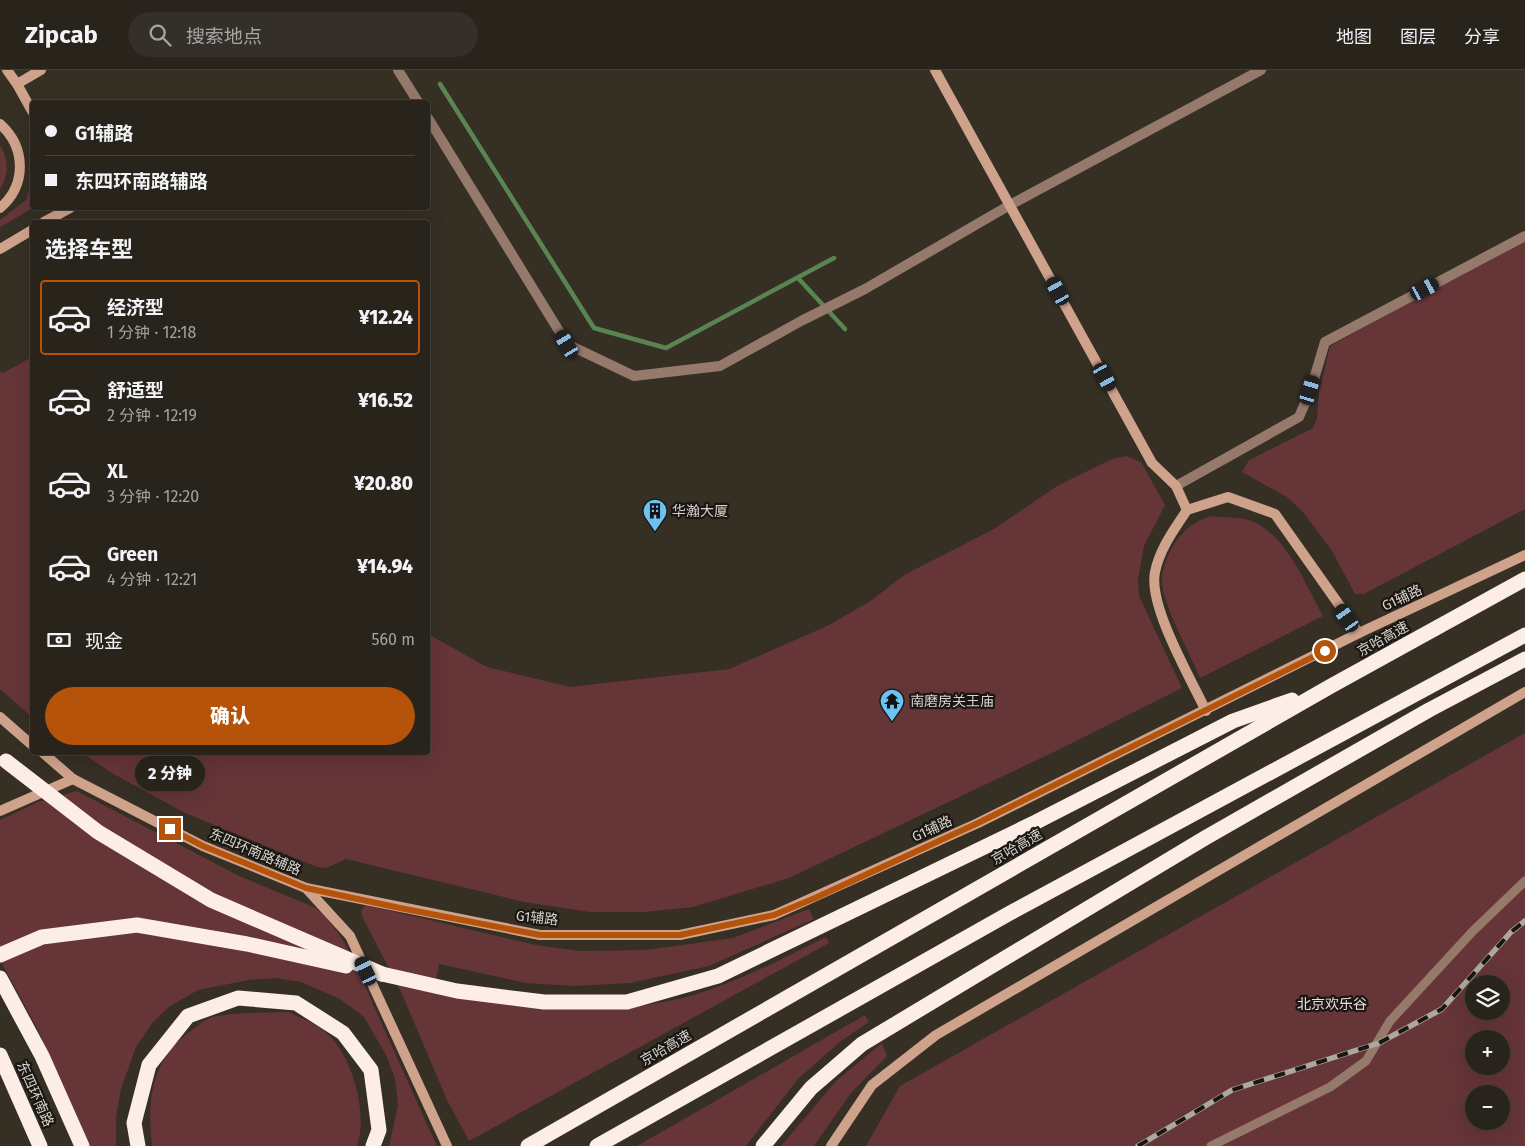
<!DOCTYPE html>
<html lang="zh">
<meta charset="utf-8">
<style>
:root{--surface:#28231b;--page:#342f28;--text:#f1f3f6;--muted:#a5a4a3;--line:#44403a;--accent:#b45309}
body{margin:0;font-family:"Fira Sans","Noto Sans SC",sans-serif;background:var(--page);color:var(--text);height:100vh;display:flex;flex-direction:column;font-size:19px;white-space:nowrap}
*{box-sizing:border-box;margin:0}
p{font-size:16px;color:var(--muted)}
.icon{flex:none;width:28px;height:28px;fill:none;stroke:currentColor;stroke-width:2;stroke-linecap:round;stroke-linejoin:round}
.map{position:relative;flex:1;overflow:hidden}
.details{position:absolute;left:30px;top:150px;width:400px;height:535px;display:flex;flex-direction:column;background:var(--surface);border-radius:5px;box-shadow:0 5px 20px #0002,0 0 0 1px var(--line)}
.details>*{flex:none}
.banner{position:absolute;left:30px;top:30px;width:400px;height:110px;border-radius:5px;box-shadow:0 5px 20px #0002,0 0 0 1px var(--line);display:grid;align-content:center;height:110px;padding:0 15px;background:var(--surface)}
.controls{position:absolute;left:1465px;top:905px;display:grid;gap:10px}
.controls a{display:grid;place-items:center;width:45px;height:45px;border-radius:50%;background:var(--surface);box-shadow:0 5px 20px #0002,0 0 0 1px var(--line);font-size:25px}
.end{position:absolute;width:22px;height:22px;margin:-11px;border:6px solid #b45309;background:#fff;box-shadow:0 0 0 2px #fff}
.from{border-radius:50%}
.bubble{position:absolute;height:35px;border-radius:18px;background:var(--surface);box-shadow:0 5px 20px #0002,0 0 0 1px var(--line);font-size:16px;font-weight:800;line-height:35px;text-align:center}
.car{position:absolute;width:15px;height:30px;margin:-15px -8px;border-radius:6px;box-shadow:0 0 4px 1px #0007;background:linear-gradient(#222 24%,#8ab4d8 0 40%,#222 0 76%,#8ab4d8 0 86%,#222 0)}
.banner b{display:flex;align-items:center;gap:18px;height:48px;font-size:19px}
.banner b+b{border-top:1px solid var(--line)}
.banner i{width:12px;height:12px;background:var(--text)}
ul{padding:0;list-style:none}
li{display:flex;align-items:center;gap:15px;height:75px;margin:0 10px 8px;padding:0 5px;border:2px solid transparent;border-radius:5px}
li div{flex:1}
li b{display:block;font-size:19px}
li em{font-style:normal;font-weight:800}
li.selected{border-color:var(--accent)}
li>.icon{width:45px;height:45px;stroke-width:1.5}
h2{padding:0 15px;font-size:22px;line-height:60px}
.pay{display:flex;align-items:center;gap:12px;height:55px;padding:0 15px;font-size:19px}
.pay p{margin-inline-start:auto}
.cta{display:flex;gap:10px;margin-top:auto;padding:10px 15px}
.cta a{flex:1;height:58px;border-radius:30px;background:var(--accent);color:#fff;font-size:20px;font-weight:800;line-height:58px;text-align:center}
header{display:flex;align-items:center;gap:30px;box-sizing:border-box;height:70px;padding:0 25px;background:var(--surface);border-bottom:1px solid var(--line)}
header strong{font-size:24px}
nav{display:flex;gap:28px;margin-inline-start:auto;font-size:18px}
.search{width:350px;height:45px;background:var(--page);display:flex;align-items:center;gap:12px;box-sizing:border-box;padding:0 18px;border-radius:28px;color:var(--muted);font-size:19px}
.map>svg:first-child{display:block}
</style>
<header>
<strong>Zipcab</strong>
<div class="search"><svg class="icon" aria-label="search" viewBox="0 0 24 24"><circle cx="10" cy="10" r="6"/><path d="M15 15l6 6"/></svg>搜索地点</div>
<nav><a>地图</a><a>图层</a><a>分享</a></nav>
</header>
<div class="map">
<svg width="1525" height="1076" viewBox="0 0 1525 1076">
<rect width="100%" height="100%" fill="#352f24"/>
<!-- green -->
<g fill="#653538" fill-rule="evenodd">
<path d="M0 75C9 90 9 105 0 119Z"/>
<path d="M32 113 33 138 0 157V150L26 130Z"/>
<path d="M1525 170V439L1364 524H1355L1332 481 1303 442 1287 427 1242 402 1249 390 1313 358 1317 348 1319 323 1330 276Z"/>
<path d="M32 287V647L0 619V301L3 303Z"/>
<path d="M1126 386 1141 392 1165 435 1144 476 1138 509 1139 526 1182 618 1058 680 789 808 693 837 644 842H590L524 832 346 789 327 798 317 797 185 743 112 703 82 683 428 682V564L487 597 570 617 729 599 827 556 872 530 904 505 994 459 1057 416 1112 389Z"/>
<path d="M1211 446C1223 448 1238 447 1249 450 1286 463 1305 514 1323 546L1200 608C1189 581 1169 547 1163 520 1159 505 1166 489 1173 476 1182 461 1194 451 1211 446Z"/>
<path d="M1525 663V1076H866L900 1016ZM1474 914H1501V941H1474ZM1474 969H1501V996H1474ZM1474 1024H1501V1051H1474Z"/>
<path d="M77 721 239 806 316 838C347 864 361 908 377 943 397 988 417 1032 437 1076H389L398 1035 395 1009 387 987 364 947 340 929 301 912 275 908 249 910 198 920 170 936 153 952 136 977 121 1019 116 1047V1076H88L38 960 0 890V750L38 732Z"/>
<path d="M366 835 536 875 580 881 646 880 733 868 809 839 814 849 709 896 630 913 574 916 526 913 439 894 434 922C525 937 619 951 709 920 749 906 788 886 826 867L829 873 469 1071 447 1030 402 924 362 846 361 840Z"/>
<path d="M289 942C300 948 313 952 323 960 351 980 369 1043 357 1076H152C147 1028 151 989 192 960 198 956 205 949 212 947 237 942 263 943 289 942Z"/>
<path d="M865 945 869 952 841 971 798 1009 746 1076H637Z"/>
<path d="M882 973 887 986 851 1023 814 1076H781L836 1011Z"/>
</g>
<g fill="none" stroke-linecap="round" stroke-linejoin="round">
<!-- stream -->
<g stroke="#598551" stroke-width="4.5">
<path d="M440 14 594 258 666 278 834 188"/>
<path d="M798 208 845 259"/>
</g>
<!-- lane -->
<path stroke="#95796b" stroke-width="9" d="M1211 1076 1330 1017 1366 991 1390 951 1473 861 1525 811"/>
<!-- street -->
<g stroke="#95796b" stroke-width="10">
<path d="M398 0 418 32"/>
<path d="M428 48 567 274 634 306 720 296 801 251 865 219 1010 135 1261 0"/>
<path d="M1176 416 1299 347 1311 319 1325 272 1525 166"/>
</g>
<!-- secondary -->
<g stroke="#cfa28c" stroke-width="10">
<path d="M7 0 17 14"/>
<path d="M935 0 1152 393 1176 416 1187 440 1228 427 1275 444 1359 563"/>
<path d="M32 41 17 14 41 0"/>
<path d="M0 54C26 77 27 115 0 138"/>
<path d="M44 152 70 138"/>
<path d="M0 179 32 160"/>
<path d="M1187 440C1174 460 1160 478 1155 502 1148 536 1191 609 1206 641"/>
<path d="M0 647 32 675"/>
<path d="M42 682 73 709 203 776 306 818 350 866 447 1076"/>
<path d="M0 741 73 709"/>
<path d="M306 818 540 865H680L774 845 978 753 1359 563 1525 485"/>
<path d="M831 1076 872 1015 936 965 1525 622"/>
</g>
<!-- highway -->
<g stroke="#fcede6" stroke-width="15">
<path d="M382 904 457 921 544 932H627L718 906 1036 752 1233 651 1292 630"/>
<path d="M0 908 42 986 82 1076"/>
<path d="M0 985 40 1076"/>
<path d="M138 1076 134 1053 149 995 188 946 238 928 296 933 343 963 371 1000 379 1060 373 1076"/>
<path d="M528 1076 1331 616 1525 509"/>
<path d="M597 1076 1010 843 1525 565"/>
<path d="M763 1076 811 1018 862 974 1205 768 1429 640 1525 589"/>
</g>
<defs>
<path id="rail" d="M1138 1076 1232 1020 1379 973 1442 939 1511 862 1525 851"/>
</defs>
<!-- rail casing -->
<use href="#rail" stroke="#aca7a0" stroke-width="5.5"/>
<!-- rail -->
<use href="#rail" stroke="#1a1712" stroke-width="4" stroke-dasharray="11" stroke-linecap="butt"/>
<!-- highway-bridge -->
<g stroke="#fcede6" stroke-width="15">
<path d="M6 691 98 762 211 830 382 904"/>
<path d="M0 885 42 867 137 855 247 874 346 896"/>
</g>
</g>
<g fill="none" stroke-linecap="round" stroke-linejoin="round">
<!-- route -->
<path stroke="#b45309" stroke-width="6" d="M170 759 203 776 306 818 400 838 540 865H680L774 845 815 828 978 753 1325 581"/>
</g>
<!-- icons -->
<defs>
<symbol id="building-pin" viewBox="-11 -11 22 30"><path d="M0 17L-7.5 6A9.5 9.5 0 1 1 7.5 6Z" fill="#6cc3f2" stroke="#1a1712"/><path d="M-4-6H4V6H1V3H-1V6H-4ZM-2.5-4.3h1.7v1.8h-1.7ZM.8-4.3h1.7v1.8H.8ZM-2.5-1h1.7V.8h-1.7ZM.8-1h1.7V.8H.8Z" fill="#111"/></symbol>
<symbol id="temple-pin" viewBox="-11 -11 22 30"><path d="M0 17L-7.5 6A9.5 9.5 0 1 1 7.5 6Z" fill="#6cc3f2" stroke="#1a1712"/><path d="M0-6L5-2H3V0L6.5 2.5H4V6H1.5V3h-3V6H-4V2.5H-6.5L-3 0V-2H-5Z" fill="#111"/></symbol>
</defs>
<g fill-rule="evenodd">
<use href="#building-pin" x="641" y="427" width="28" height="38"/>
<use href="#temple-pin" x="878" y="617" width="28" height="38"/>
</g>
<g text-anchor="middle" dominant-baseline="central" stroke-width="4.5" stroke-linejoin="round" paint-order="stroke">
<!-- poi labels -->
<g font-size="14" fill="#d7d2cc" stroke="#1a1712" text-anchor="start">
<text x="672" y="441">华瀚大厦</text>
<text x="910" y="631">南磨房关王庙</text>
</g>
<!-- street labels -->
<g font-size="14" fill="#d7d2cc" stroke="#1a1712">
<text transform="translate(1402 528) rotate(-25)">G1辅路</text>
<text transform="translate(1383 569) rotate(-29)">京哈高速</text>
<text transform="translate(932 759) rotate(-25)">G1辅路</text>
<text transform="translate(1017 777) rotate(-30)">京哈高速</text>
<text transform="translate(255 782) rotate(23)">东四环南路辅路</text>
<text transform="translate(537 848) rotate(6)">G1辅路</text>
<text transform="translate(666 978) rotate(-30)">京哈高速</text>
<text transform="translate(35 1024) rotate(66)">东四环南路</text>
</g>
<!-- park labels -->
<g font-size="14" fill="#f2dcdc" stroke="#1a1712">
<text x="1332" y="934">北京欢乐谷</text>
</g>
</g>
</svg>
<div class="controls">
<a><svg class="icon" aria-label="layers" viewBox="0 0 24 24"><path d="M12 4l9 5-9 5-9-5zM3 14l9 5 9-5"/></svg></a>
<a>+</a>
<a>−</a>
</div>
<i class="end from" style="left:1325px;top:581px"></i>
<i class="end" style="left:170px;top:759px"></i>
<div class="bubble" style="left:135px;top:686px;width:70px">2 分钟</div>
<i class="car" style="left:1425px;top:219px;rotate:62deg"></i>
<i class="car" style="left:1058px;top:221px;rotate:331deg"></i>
<i class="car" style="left:567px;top:274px;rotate:329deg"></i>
<i class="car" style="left:1105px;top:307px;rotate:151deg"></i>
<i class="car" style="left:1310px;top:320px;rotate:17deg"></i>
<i class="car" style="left:1347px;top:548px;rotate:325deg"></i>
<i class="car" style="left:366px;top:901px;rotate:335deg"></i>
<div class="banner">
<b><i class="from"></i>G1辅路</b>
<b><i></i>东四环南路辅路</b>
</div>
<section class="details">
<h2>选择车型</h2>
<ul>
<li class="selected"><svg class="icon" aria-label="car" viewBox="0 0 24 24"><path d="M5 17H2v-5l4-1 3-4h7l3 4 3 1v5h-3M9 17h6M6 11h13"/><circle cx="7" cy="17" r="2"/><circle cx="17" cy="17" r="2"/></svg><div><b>经济型</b><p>1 分钟 · 12:18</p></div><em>¥12.24</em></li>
<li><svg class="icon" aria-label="car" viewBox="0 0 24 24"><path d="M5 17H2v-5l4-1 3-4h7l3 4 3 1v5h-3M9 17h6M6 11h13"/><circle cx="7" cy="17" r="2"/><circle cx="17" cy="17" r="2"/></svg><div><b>舒适型</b><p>2 分钟 · 12:19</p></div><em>¥16.52</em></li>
<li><svg class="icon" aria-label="car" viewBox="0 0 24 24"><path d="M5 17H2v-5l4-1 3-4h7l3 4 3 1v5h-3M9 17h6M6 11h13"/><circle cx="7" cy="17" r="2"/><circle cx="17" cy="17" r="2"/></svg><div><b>XL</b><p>3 分钟 · 12:20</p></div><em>¥20.80</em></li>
<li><svg class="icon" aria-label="car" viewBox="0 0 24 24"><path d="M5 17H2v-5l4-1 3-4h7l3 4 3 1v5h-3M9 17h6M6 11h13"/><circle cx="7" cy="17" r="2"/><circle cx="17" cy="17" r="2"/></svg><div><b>Green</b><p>4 分钟 · 12:21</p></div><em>¥14.94</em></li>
</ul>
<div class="pay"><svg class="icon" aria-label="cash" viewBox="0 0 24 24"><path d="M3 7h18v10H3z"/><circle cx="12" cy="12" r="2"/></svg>现金<p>560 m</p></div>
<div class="cta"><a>确认</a></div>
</section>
</div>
